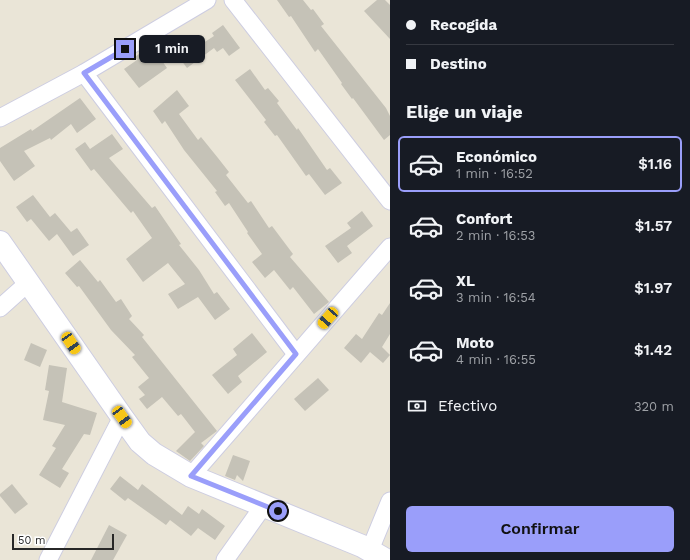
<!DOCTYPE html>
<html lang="es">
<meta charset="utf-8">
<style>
:root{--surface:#171b24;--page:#20242c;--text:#f1f3f6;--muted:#9ea1a6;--line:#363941;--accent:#9a9efa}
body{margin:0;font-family:"Work Sans",sans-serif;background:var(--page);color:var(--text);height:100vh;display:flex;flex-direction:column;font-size:15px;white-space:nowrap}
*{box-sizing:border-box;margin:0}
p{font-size:13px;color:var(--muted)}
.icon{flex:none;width:22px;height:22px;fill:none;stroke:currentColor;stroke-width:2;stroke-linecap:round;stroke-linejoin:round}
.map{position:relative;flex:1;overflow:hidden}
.details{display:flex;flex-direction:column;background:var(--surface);width:300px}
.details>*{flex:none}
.guide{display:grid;align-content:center;height:88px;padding:0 16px;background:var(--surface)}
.scale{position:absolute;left:12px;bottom:10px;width:102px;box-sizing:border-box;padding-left:4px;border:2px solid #272727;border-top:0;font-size:11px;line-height:14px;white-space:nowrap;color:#272727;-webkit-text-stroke:3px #fff;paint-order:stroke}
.end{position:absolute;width:18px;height:18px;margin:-9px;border:5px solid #9a9efa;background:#111;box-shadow:0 0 0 2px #111}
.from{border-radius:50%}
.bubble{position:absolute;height:28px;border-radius:6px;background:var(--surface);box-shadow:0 1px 3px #0004;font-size:13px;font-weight:600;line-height:28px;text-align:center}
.car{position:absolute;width:12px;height:24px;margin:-12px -6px;border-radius:5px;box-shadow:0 0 3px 1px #0007;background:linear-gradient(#f5c518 24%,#345 0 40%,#f5c518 0 76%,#345 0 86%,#f5c518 0)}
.guide b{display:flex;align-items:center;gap:14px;height:38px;font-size:15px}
.guide b+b{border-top:1px solid var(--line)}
.guide i{width:10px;height:10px;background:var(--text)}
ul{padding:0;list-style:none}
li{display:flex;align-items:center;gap:12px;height:56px;margin:0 8px 6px;padding:0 8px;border:2px solid transparent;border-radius:6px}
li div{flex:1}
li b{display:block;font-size:15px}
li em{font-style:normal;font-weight:600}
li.current{border-color:var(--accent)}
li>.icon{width:36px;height:36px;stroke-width:1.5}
h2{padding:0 16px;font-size:18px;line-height:48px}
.pay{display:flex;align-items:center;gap:10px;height:44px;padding:0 16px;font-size:15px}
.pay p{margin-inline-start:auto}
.button{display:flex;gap:8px;margin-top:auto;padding:8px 16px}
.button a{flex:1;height:46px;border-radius:6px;background:var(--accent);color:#111;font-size:16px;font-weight:600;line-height:46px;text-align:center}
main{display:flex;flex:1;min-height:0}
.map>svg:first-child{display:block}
</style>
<main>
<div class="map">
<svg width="390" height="560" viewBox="0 0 390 560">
<rect width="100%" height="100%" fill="#eae5d7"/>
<!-- building -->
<g fill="#c5c2b7">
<path d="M277 0H303L311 10 313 9 324 24 321 26 386 108 390 116V135L384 140 353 98 352 99 341 84 342 83 318 49 315 52 291 16 289 17Z"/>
<path d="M377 0H385L390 5V39L364 11Z"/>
<path d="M223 25 240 48 229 56 223 48 217 52 214 48 187 68 175 52 189 42 194 49 214 36 212 33Z"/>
<path d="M151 45 167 68 139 88 124 69 137 60 135 57Z"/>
<path d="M250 69 265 90 268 88 279 101 277 103 297 130 298 128 327 170 330 168 342 183 325 195 309 174 306 176 277 135 275 136 264 122 266 120 235 80Z"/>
<path d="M177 90 189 106 179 114 198 140 201 137 218 158 229 172 226 175 248 203 251 201 269 228 272 226 293 254 290 257 329 302 314 314 293 287 290 290 274 270 265 278 252 262 262 254 247 233 248 232 229 203 225 206 215 192 217 191 184 150 165 121 162 124 153 111Z"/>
<path d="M80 98 96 119 77 133 71 124 51 140 50 138 24 151 35 166 14 181 0 161V148L31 129 32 131Z"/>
<path d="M112 134 123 149 109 158 152 208 155 206 181 244 179 245 199 270 214 294 217 292 230 309 215 320 198 297 178 309 168 294 185 284 168 263 143 282 126 259 152 238 133 211 131 213 94 169 91 171 75 149 85 142 90 149Z"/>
<path d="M33 195 50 217 55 213 71 232 77 228 89 245 73 256 57 234 49 241 31 219 27 222 16 207Z"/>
<path d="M362 211 373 226 347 246 352 253 338 263 325 246 351 228 347 223Z"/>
<path d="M80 260 98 282 100 280 116 302 121 299 132 316 129 319 144 335 142 337 217 431 201 443 204 446 190 461 176 451 195 432 181 414 178 416 162 397 147 409 139 399 145 395 138 387 149 378 132 357 135 355 111 330 79 286 77 287 65 273Z"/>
<path d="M390 303V334L382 347 390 355 383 363 370 352 361 363 344 348 356 334 362 339 379 313 382 315Z"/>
<path d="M252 333 267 352 238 376 242 382 228 394 212 375 237 355 233 349Z"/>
<path d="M31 343 47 350 40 367 24 360Z"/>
<path d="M49 365 67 368 62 402 97 413 90 435 84 434 62 469 69 473 60 488 39 475 56 448 52 446 65 425 43 420 49 391 45 390Z"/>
<path d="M318 378 329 390 305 411 294 399Z"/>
<path d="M233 455 250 461 243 481 237 475 235 480 225 476Z"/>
<path d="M120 476 138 490 142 484 182 515 188 506 199 514 202 509 225 526 215 540 198 528 191 536 170 520 166 525 128 498 125 501 110 489Z"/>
<path d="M12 484 28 504 15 514 0 496V494Z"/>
<path d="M109 525 127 535 113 560H91Z"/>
</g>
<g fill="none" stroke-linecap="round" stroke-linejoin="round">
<defs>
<g id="minor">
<path d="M233 0 390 201"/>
<path d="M84 73 296 354"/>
<path d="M0 118 84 73 207 0"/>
<path d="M0 308 29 282"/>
<path d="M191 476 390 247"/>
<path d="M370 550 390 501"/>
<path d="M48 560 122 417"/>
<path d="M225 560 264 505"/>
</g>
<path id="secondary" d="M0 242 122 417 140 442 154 454 191 476 362 546 386 560"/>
</defs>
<!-- minor casing -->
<use href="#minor" stroke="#cdcde1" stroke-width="19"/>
<!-- secondary casing -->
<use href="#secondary" stroke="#cdcde1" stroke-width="24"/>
<!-- minor -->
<use href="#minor" stroke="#fff" stroke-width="17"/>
<!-- secondary -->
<use href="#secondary" stroke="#fff" stroke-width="22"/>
</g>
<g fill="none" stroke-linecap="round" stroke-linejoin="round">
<!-- route -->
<path stroke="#9a9efa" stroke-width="5" d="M125 49 84 73 296 354 191 476 278 511"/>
</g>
</svg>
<div class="scale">50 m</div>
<i class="end from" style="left:278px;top:511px"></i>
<i class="end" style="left:125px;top:49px"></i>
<div class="bubble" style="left:139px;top:35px;width:66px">1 min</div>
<i class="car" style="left:328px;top:318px;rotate:221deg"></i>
<i class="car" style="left:71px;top:343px;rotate:146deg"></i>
<i class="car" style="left:122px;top:417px;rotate:144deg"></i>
</div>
<section class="details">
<div class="guide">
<b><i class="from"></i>Recogida</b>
<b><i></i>Destino</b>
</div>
<h2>Elige un viaje</h2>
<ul>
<li class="current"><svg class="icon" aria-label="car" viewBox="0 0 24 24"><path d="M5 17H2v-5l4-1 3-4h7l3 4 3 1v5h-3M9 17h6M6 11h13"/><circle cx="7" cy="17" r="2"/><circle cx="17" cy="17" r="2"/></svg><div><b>Económico</b><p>1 min · 16:52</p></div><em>$1.16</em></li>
<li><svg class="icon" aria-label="car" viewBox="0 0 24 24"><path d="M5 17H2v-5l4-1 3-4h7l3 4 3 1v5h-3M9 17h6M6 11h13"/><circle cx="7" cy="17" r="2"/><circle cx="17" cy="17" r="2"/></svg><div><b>Confort</b><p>2 min · 16:53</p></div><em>$1.57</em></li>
<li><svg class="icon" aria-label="car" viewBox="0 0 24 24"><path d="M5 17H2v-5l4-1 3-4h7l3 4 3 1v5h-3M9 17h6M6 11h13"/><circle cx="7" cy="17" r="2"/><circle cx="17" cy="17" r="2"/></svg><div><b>XL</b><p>3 min · 16:54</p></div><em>$1.97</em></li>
<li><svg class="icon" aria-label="car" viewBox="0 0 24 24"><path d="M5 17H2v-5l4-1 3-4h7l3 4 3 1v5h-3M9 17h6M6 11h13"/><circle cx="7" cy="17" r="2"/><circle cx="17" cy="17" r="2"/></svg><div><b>Moto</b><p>4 min · 16:55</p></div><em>$1.42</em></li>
</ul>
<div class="pay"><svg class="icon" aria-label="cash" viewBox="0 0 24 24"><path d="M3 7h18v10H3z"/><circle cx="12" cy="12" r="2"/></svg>Efectivo<p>320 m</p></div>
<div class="button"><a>Confirmar</a></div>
</section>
</main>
